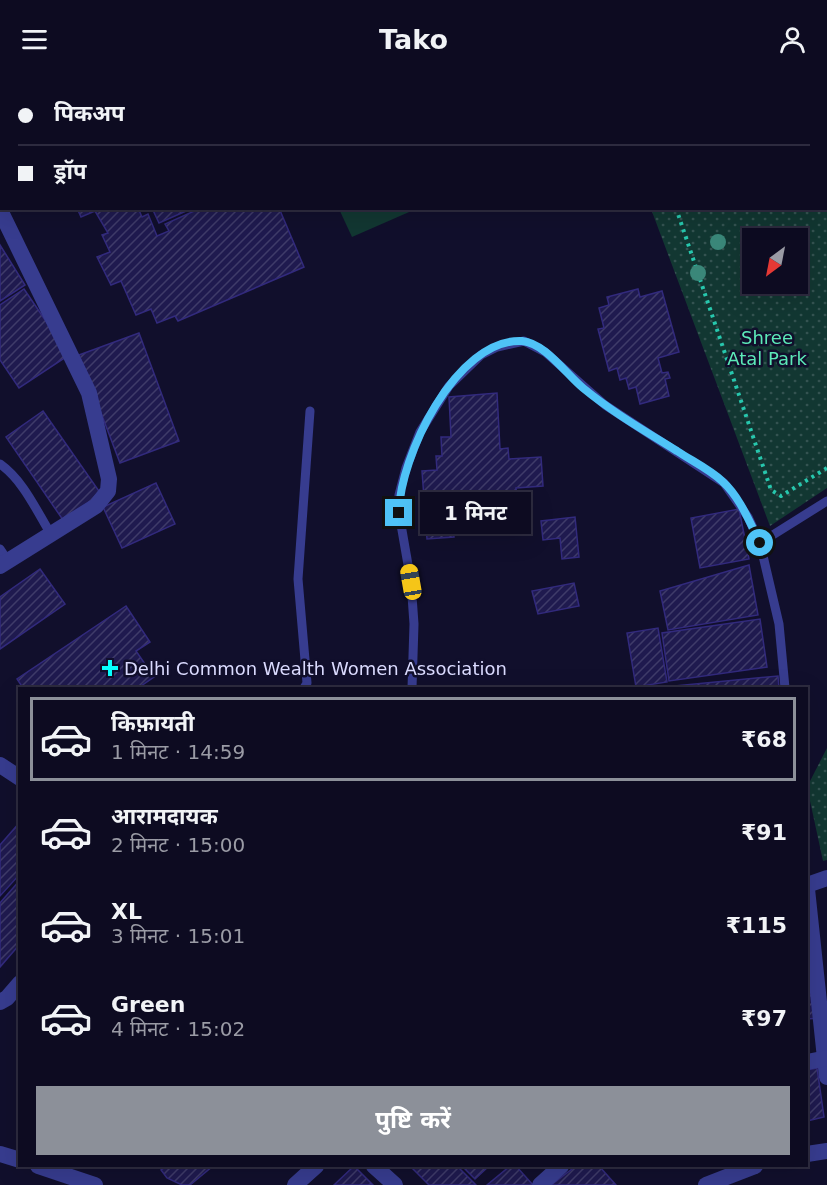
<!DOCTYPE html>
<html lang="hi">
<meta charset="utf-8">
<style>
:root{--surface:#0d0b21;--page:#1b192e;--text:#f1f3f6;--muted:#9a9ba5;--line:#2d2b3f;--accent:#8c9099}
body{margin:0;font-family:"DejaVu Sans","Noto Sans Devanagari",sans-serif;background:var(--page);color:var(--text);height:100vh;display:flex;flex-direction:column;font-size:22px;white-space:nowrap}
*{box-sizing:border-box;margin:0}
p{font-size:20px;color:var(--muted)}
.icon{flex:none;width:33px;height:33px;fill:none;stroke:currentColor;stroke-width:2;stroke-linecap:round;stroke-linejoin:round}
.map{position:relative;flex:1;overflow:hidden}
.panel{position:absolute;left:18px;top:609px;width:790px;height:480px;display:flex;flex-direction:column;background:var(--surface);border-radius:0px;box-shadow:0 6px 24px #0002,0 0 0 2px var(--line)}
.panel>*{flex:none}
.guide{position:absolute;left:0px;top:0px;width:828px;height:132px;box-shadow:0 6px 24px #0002,0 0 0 2px var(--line);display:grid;align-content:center;height:132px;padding:0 18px;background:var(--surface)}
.needle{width:39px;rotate:212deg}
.tools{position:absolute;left:742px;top:150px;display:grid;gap:12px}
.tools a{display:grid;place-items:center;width:66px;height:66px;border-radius:0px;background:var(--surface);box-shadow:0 6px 24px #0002,0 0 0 2px var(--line);font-size:30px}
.end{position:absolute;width:27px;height:27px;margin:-14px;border:8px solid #4fc3f7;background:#111;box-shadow:0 0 0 3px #111}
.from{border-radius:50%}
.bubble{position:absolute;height:42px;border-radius:0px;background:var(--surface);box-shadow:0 6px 24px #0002,0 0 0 2px var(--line);font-size:20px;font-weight:700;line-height:42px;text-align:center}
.car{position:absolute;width:18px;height:36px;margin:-18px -9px;border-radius:8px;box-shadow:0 0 4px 2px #0007;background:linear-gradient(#f5c518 24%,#345 0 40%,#f5c518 0 76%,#345 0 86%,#f5c518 0)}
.guide b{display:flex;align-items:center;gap:21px;height:57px;font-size:22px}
.guide b+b{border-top:2px solid var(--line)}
.guide i{width:15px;height:15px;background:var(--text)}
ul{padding:10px 0 0;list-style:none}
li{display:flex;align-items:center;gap:18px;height:84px;margin:0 12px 9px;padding:0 6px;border:3px solid transparent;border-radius:0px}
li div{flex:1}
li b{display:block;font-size:22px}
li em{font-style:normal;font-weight:700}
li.active{border-color:var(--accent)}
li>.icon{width:54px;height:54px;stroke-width:1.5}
.action{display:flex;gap:12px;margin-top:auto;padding:12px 18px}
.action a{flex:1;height:69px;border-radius:0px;background:var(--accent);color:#fff;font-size:24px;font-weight:700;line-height:69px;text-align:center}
header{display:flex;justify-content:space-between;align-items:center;height:78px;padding:0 18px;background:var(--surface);font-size:27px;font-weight:700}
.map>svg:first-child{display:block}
</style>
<header><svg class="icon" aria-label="menu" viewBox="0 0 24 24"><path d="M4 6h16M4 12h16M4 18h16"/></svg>Tako<svg class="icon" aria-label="person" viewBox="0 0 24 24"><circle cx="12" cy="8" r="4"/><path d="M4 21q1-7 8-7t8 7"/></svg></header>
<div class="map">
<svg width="827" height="1107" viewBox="0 0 827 1107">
<defs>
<pattern id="grass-dots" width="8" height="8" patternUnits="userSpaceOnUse" patternTransform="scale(1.5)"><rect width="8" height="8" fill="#123732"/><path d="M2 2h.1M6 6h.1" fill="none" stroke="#345351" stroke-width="1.8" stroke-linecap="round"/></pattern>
<pattern id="building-hatch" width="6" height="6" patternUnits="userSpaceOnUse" patternTransform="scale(1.5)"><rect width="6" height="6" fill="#1f1a4f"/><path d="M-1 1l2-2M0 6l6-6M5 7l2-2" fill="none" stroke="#3f3b69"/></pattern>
</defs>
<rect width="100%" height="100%" fill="#110f2c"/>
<!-- grass -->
<g fill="url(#grass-dots)" fill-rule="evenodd">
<path d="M602 0H827V410L770 448 651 131 826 130V2ZM753 160H798V206H753Z"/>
<path d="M827 670V782L823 783 807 709Z"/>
</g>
<!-- garden -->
<path fill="#123732" d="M339 131H416L352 159Z"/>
<!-- building -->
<g fill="url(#building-hatch)" stroke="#322a7d" stroke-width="1.5">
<path d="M29 0H169L166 2Z"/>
<rect x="189" y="0" width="71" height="2"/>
<path d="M77 130H138L142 139 148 136 157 158 169 153 165 146 201 130H279L304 189 178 243 175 238 157 245 151 231 136 237 121 203 111 207 97 179 110 174 102 157 108 155 95 133 81 139Z"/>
<path d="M152 130H193L159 145Z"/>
<path d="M0 167 25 207 0 223Z"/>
<path d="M24 211 69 277 19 310 0 282V227Z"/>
<path d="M638 211 640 219 662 213 679 274 658 280 662 295 668 294 670 300 665 301 669 318 640 326 636 309 629 311 626 300 620 302 617 290 609 293 598 251 604 250 599 230 609 227 607 219Z"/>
<path d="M139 255 179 363 120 385 79 277Z"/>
<path d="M497 315 500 371 508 370 509 381 541 379 543 408 516 410 518 423 512 424 514 439 453 445 454 459 427 461 422 393 437 392 436 378H442L441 359H451L449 319Z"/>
<path d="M43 333 101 416 63 442 6 359Z"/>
<path d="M156 405 175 446 122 470 103 429Z"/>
<path d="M739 431 749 481 700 490 691 440Z"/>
<path d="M575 439 579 479 562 481 560 460 543 462 541 443Z"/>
<path d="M749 487 758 537 668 552 660 513Z"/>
<path d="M40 491 65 526 0 571V519Z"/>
<path d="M574 505 579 528 538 536 532 513Z"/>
<path d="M126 528 150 564 136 573 154 599 138 610H23L17 601Z"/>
<path d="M760 541 767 589 669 603 662 555Z"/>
<path d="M658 550 667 604 636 609 627 555Z"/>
<path d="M778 598 779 610H654Z"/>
<path d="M20 744V796L0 818V767Z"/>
<path d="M20 802V866L0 889V825Z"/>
<path d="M807 851 820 940 807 941Z"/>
<path d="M817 990 824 1039 807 1043V992Z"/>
<path d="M167 1088H213L190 1107H182L167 1100 161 1092Z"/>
<path d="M354 1088 373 1107H334Z"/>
<path d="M410 1088H457L476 1107H429Z"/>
<path d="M462 1088H489L475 1101Z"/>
<path d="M510 1088H516L533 1107H487Z"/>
<path d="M576 1088H599L616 1107H551Z"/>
</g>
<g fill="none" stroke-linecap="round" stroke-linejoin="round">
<!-- path -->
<path stroke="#27c7ad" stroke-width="4" stroke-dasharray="3 4.5" stroke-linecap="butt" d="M676 130 771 412 781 418 827 390"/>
<!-- service -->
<g stroke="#373c8f" stroke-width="9">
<path d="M0 386C24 403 37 434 52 458"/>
<path d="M760 465 827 423"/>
<path d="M0 471 8 483"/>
<path d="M304 610 307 605 298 501 310 333"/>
<path d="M412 610 414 546 411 504 399 435V417L406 390 420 354 449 308 481 277 497 269 524 263 545 274 605 327 724 405 748 439 760 465 779 546 785 610"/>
</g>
<!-- minor -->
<g stroke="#373c8f" stroke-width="16">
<path d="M0 132 89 315 109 401 108 413 96 428 0 488"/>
<path d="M0 687 20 700"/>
<path d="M807 811 827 999"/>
<path d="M0 924 7 920 20 905"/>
<path d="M807 984 827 980"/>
<path d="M0 1076 20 1082"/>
<path d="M807 1076 827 1073"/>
<path d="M38 1088 95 1107"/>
<path d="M374 1088 395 1107"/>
<path d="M540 1107 561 1088"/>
<path d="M706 1107 755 1088"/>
</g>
<!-- tertiary -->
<g stroke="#373c8f" stroke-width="16">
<path d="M807 807 827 800"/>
<path d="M295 1107 316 1088"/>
</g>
</g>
<!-- trees -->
<g fill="#3a8779">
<circle cx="718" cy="164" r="8"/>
<circle cx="698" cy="195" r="8"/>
</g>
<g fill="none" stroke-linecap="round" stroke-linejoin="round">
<!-- route -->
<path stroke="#4fc3f7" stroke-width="8" d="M399 435C399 380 456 260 522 263 545 265 566 296 583 310 612 334 645 353 677 373 692 383 709 391 722 403 740 419 750 445 760 465"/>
</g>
<!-- markers -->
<path fill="#07ffff" stroke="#110f2c" stroke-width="2" d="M107 581h6v6h6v6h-6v6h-6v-6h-6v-6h6z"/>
<g text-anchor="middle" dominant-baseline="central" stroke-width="5" stroke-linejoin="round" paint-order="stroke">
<!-- park labels -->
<g font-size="18" fill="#5ce9b8" stroke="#110f2c">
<text x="767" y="259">Shree<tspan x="767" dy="21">Atal Park</tspan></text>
</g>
<!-- poi labels -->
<g font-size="18" fill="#dbdbff" stroke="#110f2c" text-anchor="start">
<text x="124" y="590">Delhi Common Wealth Women Association</text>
</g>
</g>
</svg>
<div class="tools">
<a><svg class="needle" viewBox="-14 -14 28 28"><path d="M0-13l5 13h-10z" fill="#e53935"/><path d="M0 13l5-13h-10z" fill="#9a9ba5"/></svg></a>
</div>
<i class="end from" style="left:760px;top:465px"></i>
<i class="end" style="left:399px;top:435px"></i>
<div class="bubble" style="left:420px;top:414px;width:111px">1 मिनट</div>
<i class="car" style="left:411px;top:504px;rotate:350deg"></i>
<div class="guide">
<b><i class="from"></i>पिकअप</b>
<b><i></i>ड्रॉप</b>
</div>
<section class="panel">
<ul>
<li class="active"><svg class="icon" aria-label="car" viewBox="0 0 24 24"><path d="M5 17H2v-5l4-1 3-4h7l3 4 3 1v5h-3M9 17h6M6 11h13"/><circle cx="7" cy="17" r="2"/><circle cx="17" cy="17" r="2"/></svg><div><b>किफ़ायती</b><p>1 मिनट · 14:59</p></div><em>₹68</em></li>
<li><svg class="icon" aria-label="car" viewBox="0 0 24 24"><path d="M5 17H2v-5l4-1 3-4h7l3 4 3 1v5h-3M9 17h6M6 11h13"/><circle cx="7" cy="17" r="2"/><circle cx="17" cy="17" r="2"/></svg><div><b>आरामदायक</b><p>2 मिनट · 15:00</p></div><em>₹91</em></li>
<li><svg class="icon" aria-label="car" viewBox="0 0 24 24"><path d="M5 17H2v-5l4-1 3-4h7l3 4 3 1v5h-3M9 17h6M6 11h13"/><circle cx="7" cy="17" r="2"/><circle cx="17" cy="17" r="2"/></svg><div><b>XL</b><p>3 मिनट · 15:01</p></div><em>₹115</em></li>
<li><svg class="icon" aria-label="car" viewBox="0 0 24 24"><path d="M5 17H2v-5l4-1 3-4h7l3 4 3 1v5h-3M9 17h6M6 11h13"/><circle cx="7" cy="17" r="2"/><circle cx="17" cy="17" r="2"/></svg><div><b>Green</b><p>4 मिनट · 15:02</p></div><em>₹97</em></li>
</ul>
<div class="action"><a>पुष्टि करें</a></div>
</section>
</div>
